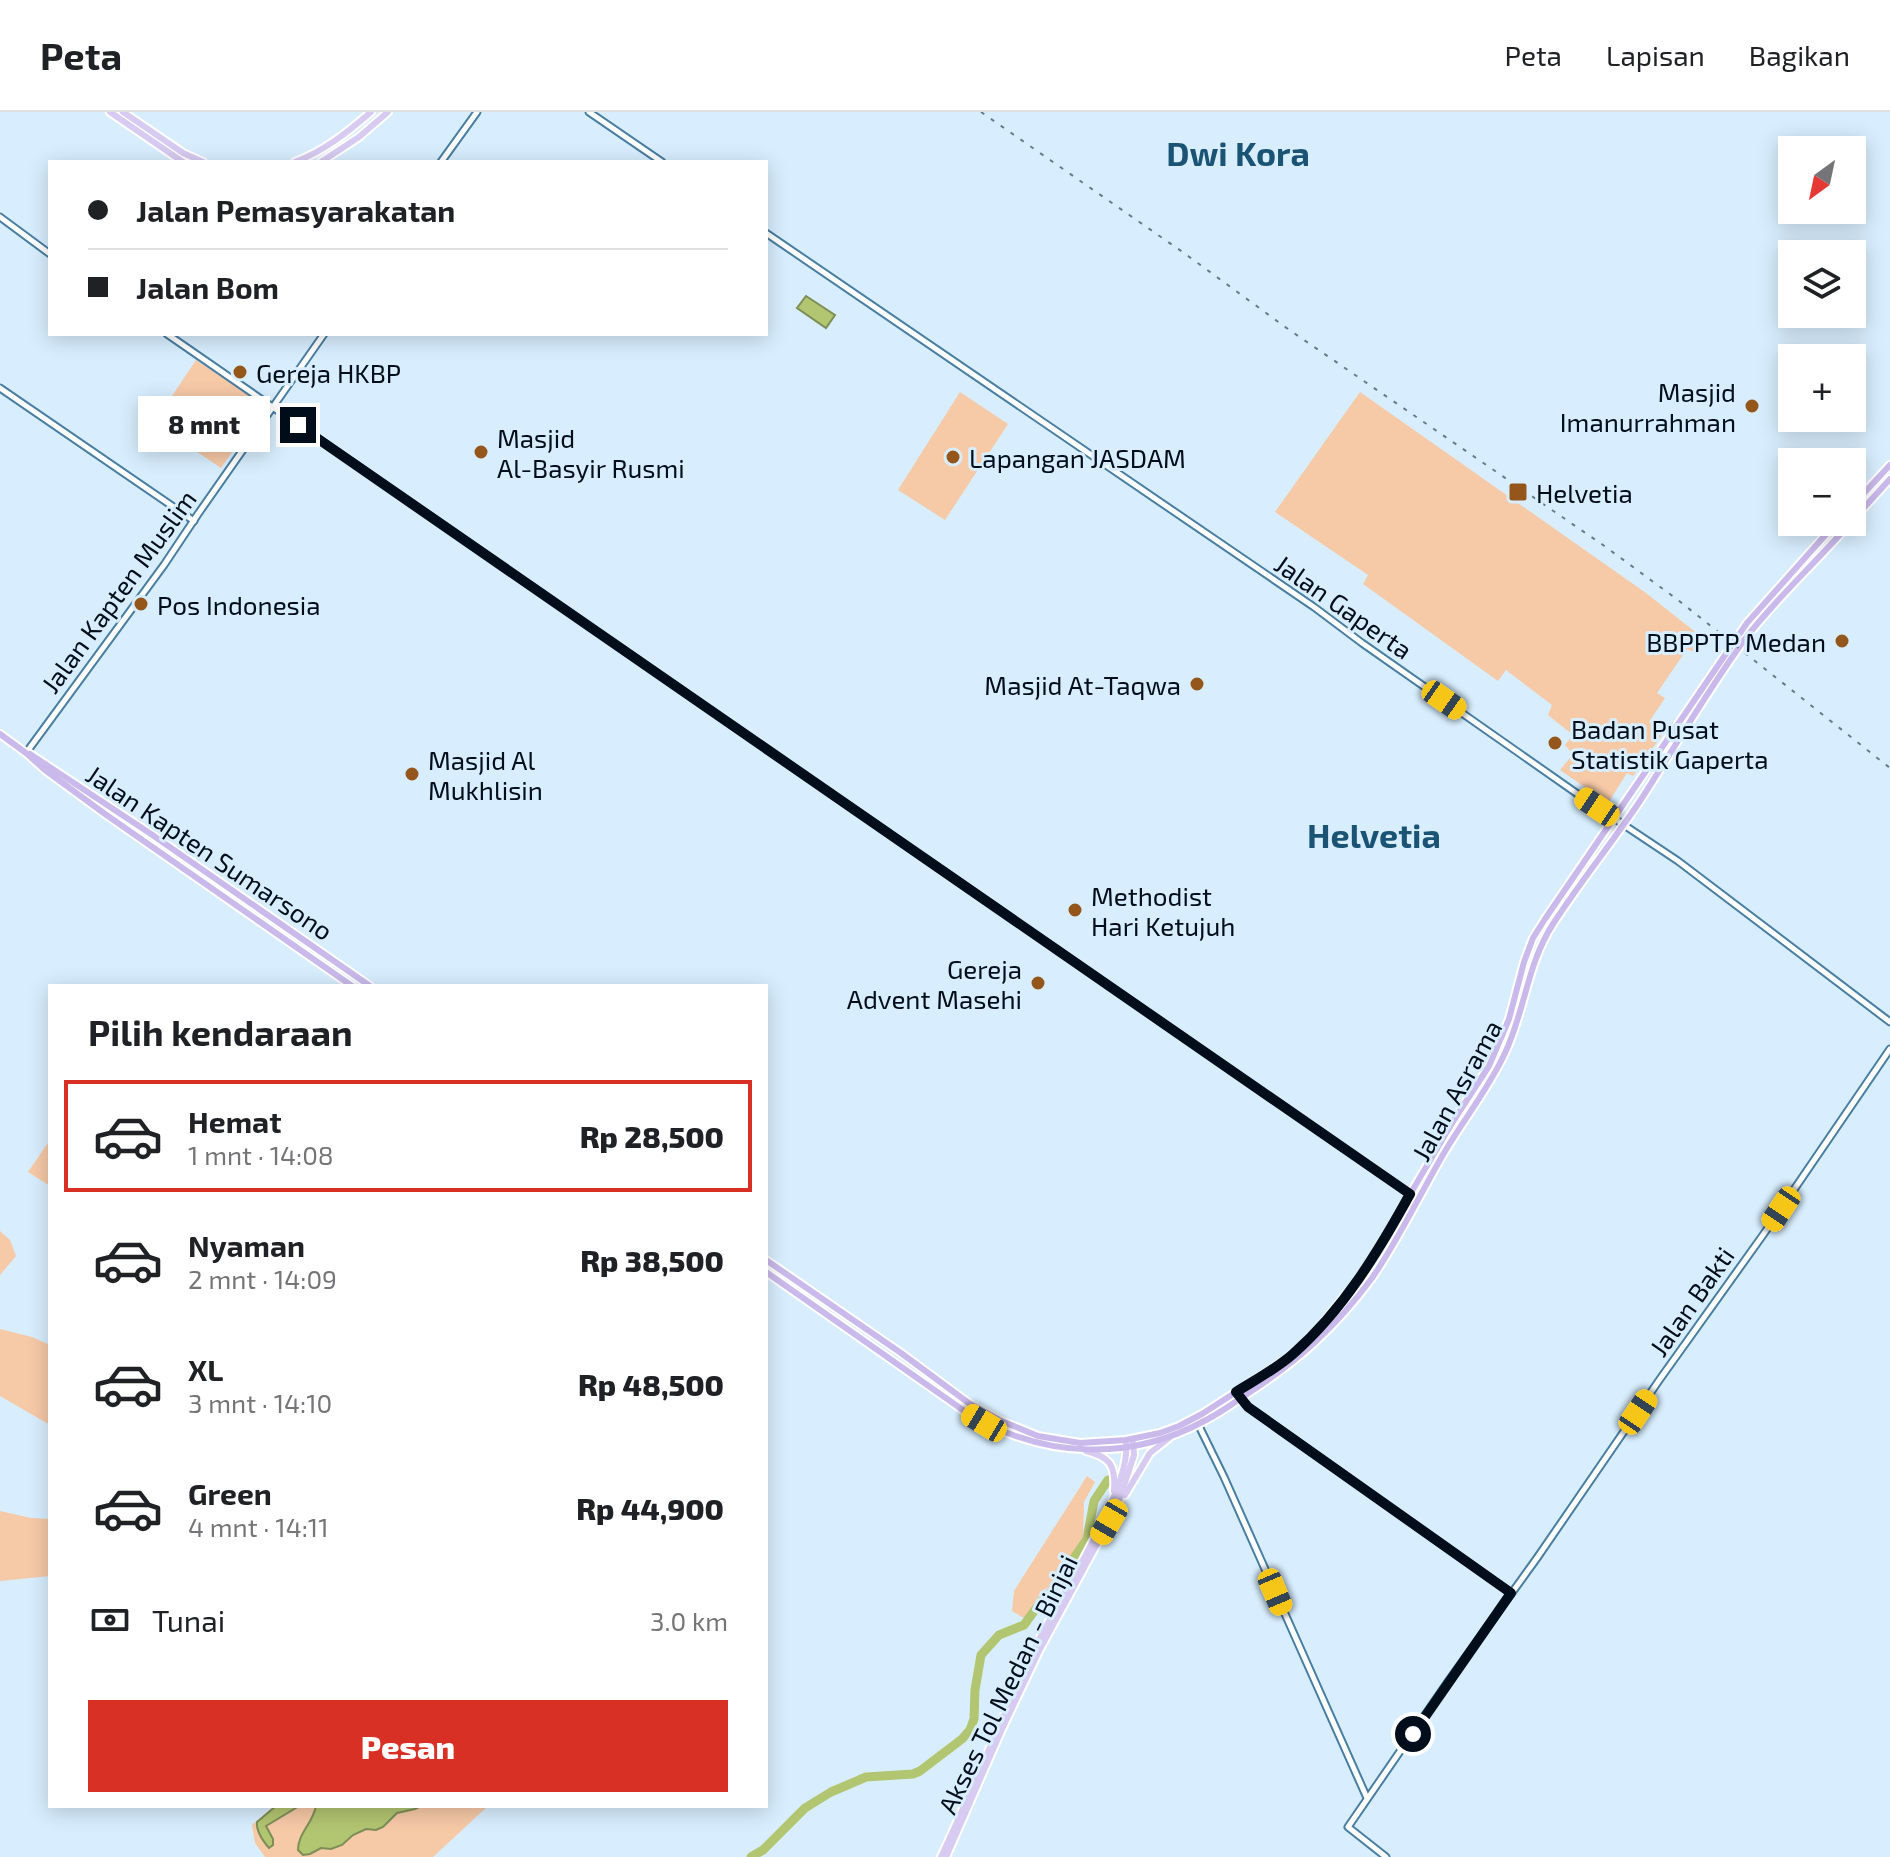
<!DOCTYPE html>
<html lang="id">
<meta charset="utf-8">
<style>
:root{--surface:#fff;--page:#f6f6f6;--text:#202124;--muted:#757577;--line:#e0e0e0;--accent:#d93025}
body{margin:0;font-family:"Exo 2",sans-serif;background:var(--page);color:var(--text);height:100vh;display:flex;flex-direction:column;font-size:30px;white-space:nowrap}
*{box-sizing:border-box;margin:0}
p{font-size:26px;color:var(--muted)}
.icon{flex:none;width:44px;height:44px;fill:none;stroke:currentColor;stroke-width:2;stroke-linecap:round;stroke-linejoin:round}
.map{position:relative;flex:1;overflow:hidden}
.side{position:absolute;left:48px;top:872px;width:720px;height:824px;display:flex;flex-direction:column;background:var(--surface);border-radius:0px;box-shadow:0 4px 20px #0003}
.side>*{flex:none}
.top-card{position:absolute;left:48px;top:48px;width:720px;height:176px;border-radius:0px;box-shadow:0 4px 20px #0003;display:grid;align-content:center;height:176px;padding:0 40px;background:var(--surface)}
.needle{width:52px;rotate:213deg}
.fabs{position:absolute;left:1778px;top:24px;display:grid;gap:16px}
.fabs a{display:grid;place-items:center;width:88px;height:88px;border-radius:0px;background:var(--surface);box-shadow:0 4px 20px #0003;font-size:40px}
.end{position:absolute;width:36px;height:36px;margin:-18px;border:10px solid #000d1a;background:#fff;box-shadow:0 0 0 4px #fff}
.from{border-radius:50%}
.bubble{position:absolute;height:56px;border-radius:0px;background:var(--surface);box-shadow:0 4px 20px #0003;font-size:26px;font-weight:800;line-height:56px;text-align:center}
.car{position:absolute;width:24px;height:48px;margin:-24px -12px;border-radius:10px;box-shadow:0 0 6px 2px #0007;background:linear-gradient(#f5c518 24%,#345 0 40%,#f5c518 0 76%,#345 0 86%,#f5c518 0)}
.top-card b{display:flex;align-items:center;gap:28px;height:76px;font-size:30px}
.top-card b+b{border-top:2px solid var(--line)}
.top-card i{width:20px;height:20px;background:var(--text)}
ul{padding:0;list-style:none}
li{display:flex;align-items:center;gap:24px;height:112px;margin:0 16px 12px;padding:0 24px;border:4px solid transparent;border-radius:0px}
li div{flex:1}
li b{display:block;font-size:30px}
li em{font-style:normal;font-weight:800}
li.on{border-color:var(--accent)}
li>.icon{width:72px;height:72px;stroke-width:1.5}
h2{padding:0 40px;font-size:36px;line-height:96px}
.pay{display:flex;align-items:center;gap:20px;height:88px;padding:0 40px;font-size:30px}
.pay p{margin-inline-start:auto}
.button{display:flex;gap:16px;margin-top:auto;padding:16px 40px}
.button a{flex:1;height:92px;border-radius:0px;background:var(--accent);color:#fff;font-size:32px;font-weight:800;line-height:92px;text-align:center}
header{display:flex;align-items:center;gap:48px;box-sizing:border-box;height:112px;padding:0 40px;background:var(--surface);border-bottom:2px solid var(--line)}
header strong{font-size:38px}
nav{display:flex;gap:44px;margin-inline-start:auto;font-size:28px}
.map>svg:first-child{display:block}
</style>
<header>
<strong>Peta</strong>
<nav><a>Peta</a><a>Lapisan</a><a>Bagikan</a></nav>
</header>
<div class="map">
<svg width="1890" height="1745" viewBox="0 0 1890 1745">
<rect width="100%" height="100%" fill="#d8eefe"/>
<!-- green -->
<g fill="#f6c9a7">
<path d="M196 248 264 293 221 356 154 311Z"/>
<path d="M960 280 1008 312 945 408 898 378Z"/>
<path d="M1360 280 1646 481 1703 526 1695 540 1687 537 1657 581 1665 586 1649 610 1664 620 1633 664 1627 661 1608 691 1560 658 1573 642 1565 633 1573 623 1548 603 1552 593 1506 558 1498 569 1363 472 1368 463 1275 400Z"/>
<path d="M50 1028V1074L28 1060Z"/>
<path d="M0 1119 10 1128 16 1144 0 1163Z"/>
<path d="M0 1217 32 1225 50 1233V1313L0 1284Z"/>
<path d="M1087 1364 1095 1370 1084 1390 1083 1428 1051 1474 1042 1479 1024 1506 1012 1499 1014 1479Z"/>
<path d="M0 1399 31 1406 50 1407V1464L0 1469Z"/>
<path d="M274 1694H488L433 1745H265L255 1731 252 1713Z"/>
</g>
<!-- water -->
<g fill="#b2c571" stroke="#7d8e57" stroke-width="2">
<path d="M806 184 835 203 826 216 797 196Z"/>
<path d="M276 1694H299L266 1714 273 1727V1733L269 1736C263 1729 256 1719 257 1710Z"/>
<path d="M316 1694H421L415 1697 397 1701 383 1715 376 1718 366 1717 353 1723 342 1733 331 1737 321 1736 310 1742 303 1743 298 1738C298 1721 313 1711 316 1694Z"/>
</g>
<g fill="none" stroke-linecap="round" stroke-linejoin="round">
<!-- river -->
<path stroke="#b2c571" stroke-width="9" d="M751 1745 763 1738 805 1696 831 1680 866 1665 913 1662 920 1659 962 1627 970 1618 974 1607 975 1578 981 1543 999 1523 1024 1513 1042 1488 1048 1484 1087 1427 1094 1389 1108 1368"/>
<defs>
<g id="tertiary">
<path d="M589 0 662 50"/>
<path d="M441 50 477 0"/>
<path d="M0 105 50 142"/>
<path d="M766 121 1314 495 1362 531 1579 683 1678 749 1890 910"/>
<path d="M167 222 1410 1082"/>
<path d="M0 276 194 409"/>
<path d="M26 641 164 453 198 402 324 222"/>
<path d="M1241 1287 1248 1295 1511 1481"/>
<path d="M1198 1312 1224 1365 1367 1686"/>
<path d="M1386 1745 1348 1715 1447 1571 1537 1446 1660 1267 1763 1123 1890 937"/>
</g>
<g id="primary">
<path d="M110 0 183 50"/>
<path d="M123 0 183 41 203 50"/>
<path d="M295 50C324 39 348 20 371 0"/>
<path d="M321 50 359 25 388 0"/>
<path d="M1086 1339C1110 1345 1116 1353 1114 1379"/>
<path d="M1125 1383 1150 1341 1169 1326"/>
<path d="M941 1745C973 1677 1001 1607 1033 1540 1054 1494 1133 1376 1126 1330"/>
<path d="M946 1745 1002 1617 1040 1537 1117 1395 1134 1343 1133 1331"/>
</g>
<g id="trunk">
<path d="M1852 394 1890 353"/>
<path d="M1852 409 1890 367"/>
<path d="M0 622 26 641 45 658 105 702 352 874"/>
<path d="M30 642 151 722 370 874"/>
<path d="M766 1148 901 1241 970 1292 999 1308 1038 1324 1080 1331 1126 1328 1160 1321 1179 1314 1202 1302 1278 1253 1293 1242 1316 1220 1365 1159 1452 1011 1489 954 1509 907 1524 850 1533 826 1545 807 1747 511 1837 410"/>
<path d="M766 1160 970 1303C1045 1346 1130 1350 1206 1308 1220 1301 1234 1291 1247 1282 1298 1249 1336 1215 1372 1166 1399 1127 1420 1082 1444 1041 1464 1007 1489 976 1505 941 1525 899 1527 852 1553 812 1580 770 1612 731 1640 689 1675 635 1707 579 1745 527 1777 485 1817 450 1851 410"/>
</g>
</defs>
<!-- tertiary casing -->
<use href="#tertiary" stroke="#487ea1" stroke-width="9"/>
<!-- primary casing -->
<use href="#primary" stroke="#fff" stroke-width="10"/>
<!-- trunk casing -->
<use href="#trunk" stroke="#fff" stroke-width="10"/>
<!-- tertiary -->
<use href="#tertiary" stroke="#fff" stroke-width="5"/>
<!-- primary -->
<use href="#primary" stroke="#d7cbf1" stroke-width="6"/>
<!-- trunk -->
<use href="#trunk" stroke="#cabaec" stroke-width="6"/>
<!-- rail -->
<path stroke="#697a89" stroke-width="2" stroke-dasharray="4 8" stroke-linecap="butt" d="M981 0 1184 141 1288 217 1603 433 1678 488 1890 656"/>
</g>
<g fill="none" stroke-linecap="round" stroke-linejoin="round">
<!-- route -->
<path stroke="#000d1a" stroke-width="10" d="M298 313 1410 1082C1378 1140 1344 1197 1293 1242 1276 1257 1255 1268 1236 1280L1248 1295 1511 1481 1413 1622"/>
</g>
<!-- markers -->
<g fill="#94561b" stroke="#d8eefe" stroke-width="3">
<circle cx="240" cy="260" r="8"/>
<circle cx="1752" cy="294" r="8"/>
<circle cx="481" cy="340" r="8"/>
<circle cx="953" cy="345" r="8"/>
<rect x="1508" y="370" width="20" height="20" rx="4"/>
<circle cx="141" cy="492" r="8"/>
<circle cx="1842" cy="529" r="8"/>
<circle cx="1197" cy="572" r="8"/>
<circle cx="1555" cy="631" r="8"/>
<circle cx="412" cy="662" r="8"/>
<circle cx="1075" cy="798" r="8"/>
<circle cx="1038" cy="871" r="8"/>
</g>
<g text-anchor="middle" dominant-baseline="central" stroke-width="6" stroke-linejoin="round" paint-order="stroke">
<!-- poi labels -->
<g font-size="26" fill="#000d1a" stroke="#d8eefe" text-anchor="start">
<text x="256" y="260">Gereja HKBP</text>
<text x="1736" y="279" text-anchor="end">Masjid<tspan x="1736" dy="30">Imanurrahman</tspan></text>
<text x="497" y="325">Masjid<tspan x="497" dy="30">Al-Basyir Rusmi</tspan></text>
<text x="969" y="345">Lapangan JASDAM</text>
<text x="1536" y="380">Helvetia</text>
<text x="157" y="492">Pos Indonesia</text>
<text x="1826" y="529" text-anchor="end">BBPPTP Medan</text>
<text x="1181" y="572" text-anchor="end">Masjid At-Taqwa</text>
<text x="1571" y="616">Badan Pusat<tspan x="1571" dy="30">Statistik Gaperta</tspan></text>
<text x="428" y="647">Masjid Al<tspan x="428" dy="30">Mukhlisin</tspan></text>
<text x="1091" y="783">Methodist<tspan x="1091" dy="30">Hari Ketujuh</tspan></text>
<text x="1022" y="856" text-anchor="end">Gereja<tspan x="1022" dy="30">Advent Masehi</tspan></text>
</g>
<!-- street labels -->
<g font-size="26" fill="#000d1a" stroke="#d8eefe">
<text transform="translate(118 479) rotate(-54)">Jalan Kapten Muslim</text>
<text transform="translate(1344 494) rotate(35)">Jalan Gaperta</text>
<text transform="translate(210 740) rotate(34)">Jalan Kapten Sumarsono</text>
<text transform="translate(1456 978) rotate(-61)">Jalan Asrama</text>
<text transform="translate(1691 1189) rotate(-55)">Jalan Bakti</text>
<text transform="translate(1007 1572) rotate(-64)">Akses Tol Medan - Binjai</text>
</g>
<!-- district labels -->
<g font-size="34" font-weight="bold" fill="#1b5374" stroke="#d8eefe">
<text x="1238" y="40">Dwi Kora</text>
<text x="1374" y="722">Helvetia</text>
</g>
</g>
</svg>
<div class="fabs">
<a><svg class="needle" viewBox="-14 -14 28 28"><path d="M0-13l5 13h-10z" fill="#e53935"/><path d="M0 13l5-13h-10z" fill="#757577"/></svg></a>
<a><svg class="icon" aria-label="layers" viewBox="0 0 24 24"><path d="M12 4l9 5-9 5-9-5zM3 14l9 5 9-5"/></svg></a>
<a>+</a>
<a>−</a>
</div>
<i class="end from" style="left:1413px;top:1622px"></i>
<i class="end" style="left:298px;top:313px"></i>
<div class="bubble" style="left:138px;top:284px;width:132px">8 mnt</div>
<i class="car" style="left:1444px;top:588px;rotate:125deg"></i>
<i class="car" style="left:1597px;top:695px;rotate:304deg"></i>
<i class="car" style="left:1781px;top:1097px;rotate:214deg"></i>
<i class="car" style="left:1638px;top:1300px;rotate:34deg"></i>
<i class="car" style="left:984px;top:1311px;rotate:301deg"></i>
<i class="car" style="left:1109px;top:1410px;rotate:210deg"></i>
<i class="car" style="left:1275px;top:1480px;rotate:157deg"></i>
<div class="top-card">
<b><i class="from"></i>Jalan Pemasyarakatan</b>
<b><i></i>Jalan Bom</b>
</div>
<section class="side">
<h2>Pilih kendaraan</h2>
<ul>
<li class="on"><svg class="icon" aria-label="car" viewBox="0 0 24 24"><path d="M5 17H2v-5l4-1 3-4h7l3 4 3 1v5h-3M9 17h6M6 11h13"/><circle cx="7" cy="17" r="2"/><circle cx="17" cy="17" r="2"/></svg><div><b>Hemat</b><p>1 mnt · 14:08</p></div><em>Rp 28,500</em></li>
<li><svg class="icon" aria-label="car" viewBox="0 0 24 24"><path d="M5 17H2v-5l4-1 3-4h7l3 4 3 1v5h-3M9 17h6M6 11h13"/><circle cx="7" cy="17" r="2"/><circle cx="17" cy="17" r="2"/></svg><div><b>Nyaman</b><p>2 mnt · 14:09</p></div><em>Rp 38,500</em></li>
<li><svg class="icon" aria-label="car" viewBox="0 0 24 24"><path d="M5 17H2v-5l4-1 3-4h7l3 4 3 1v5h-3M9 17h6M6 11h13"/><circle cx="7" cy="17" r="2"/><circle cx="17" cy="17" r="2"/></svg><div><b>XL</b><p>3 mnt · 14:10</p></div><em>Rp 48,500</em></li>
<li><svg class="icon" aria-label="car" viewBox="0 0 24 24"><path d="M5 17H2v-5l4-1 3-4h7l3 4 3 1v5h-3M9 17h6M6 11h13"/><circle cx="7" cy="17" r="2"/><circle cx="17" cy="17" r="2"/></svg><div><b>Green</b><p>4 mnt · 14:11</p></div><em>Rp 44,900</em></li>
</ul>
<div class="pay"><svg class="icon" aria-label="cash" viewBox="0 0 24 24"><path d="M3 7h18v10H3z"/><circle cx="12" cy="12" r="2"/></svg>Tunai<p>3.0 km</p></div>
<div class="button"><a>Pesan</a></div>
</section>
</div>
